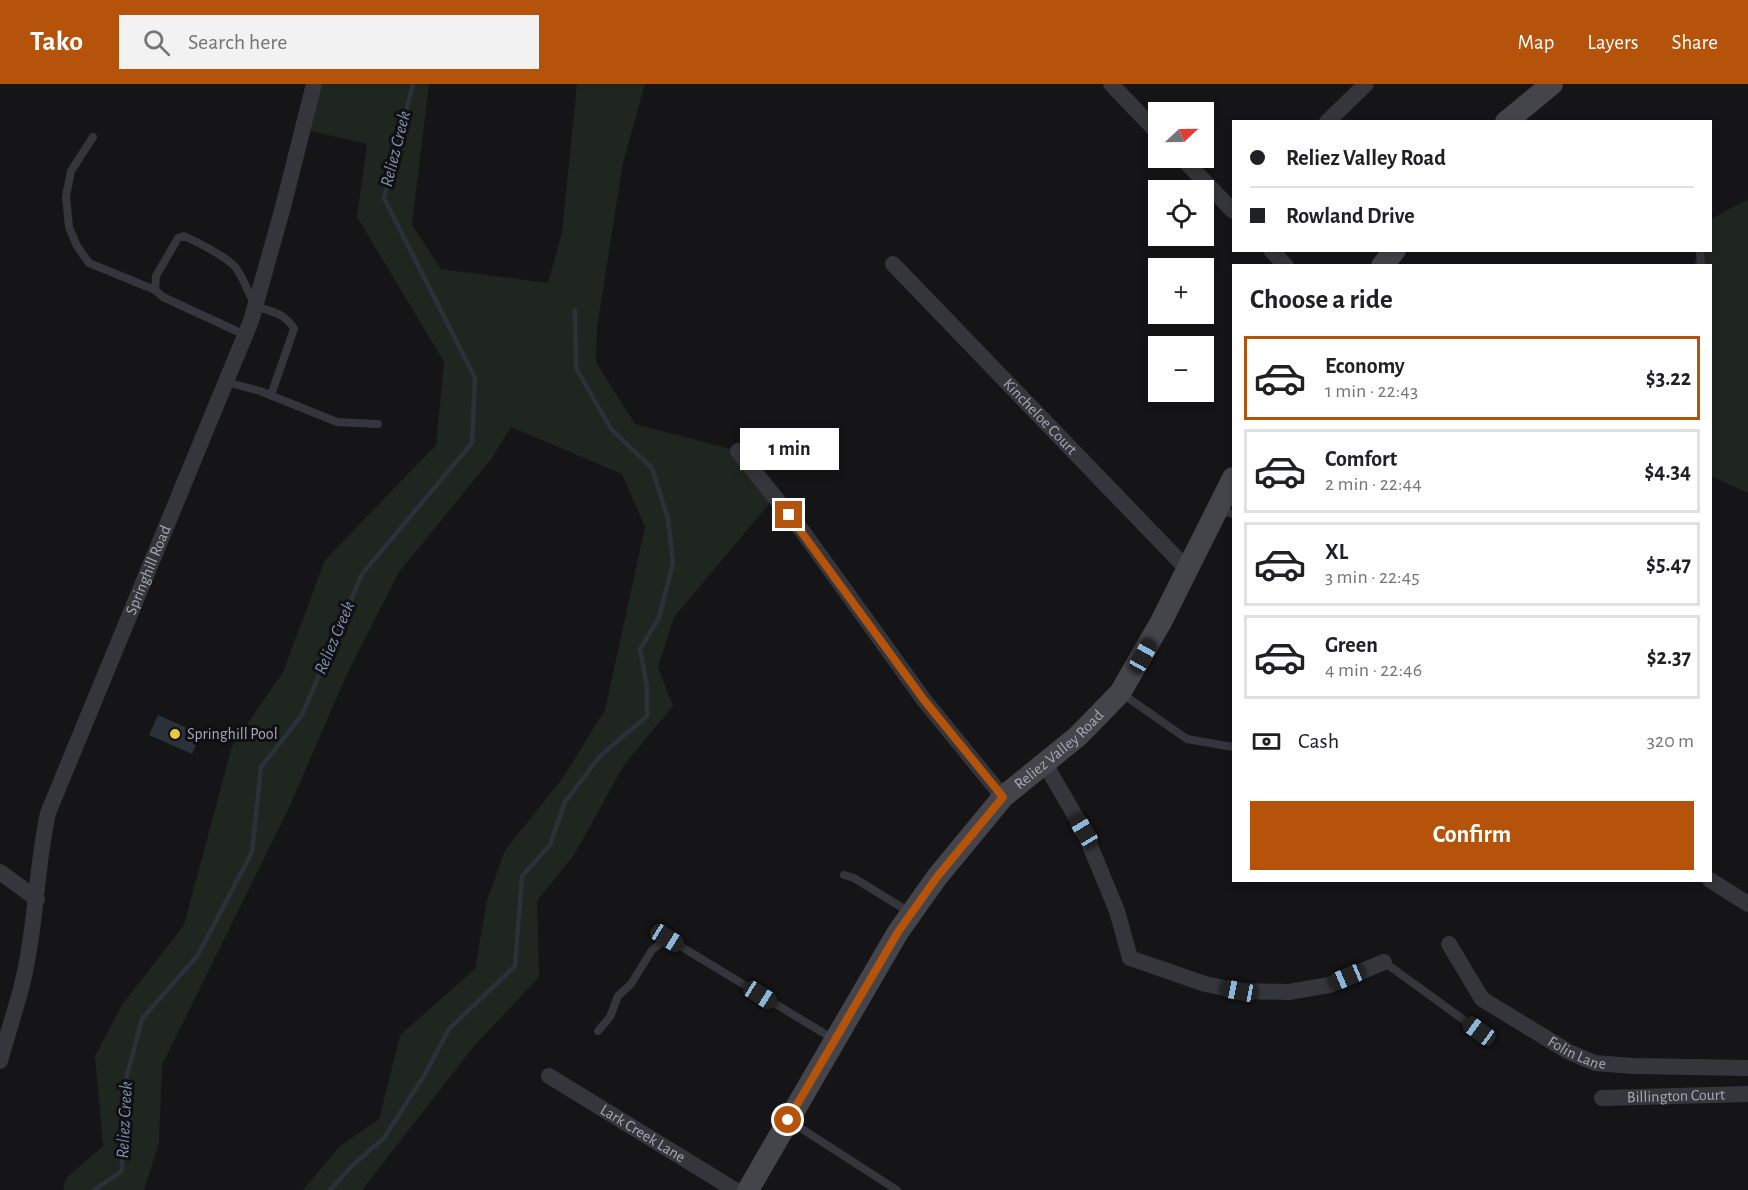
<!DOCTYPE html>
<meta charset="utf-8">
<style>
:root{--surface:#fff;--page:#f2f2f2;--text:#202124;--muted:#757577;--line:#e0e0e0;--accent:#b45309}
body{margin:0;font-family:"Alegreya Sans",sans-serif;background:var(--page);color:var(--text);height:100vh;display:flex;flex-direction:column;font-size:22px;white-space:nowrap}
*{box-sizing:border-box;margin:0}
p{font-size:20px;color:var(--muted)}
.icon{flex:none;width:33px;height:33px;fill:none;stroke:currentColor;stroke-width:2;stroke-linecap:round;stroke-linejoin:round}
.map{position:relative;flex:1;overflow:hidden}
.side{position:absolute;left:1232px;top:180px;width:480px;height:618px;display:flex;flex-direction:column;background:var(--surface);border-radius:0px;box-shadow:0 3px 9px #0003}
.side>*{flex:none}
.guide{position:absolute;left:1232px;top:36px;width:480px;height:132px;border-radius:0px;box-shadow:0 3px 9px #0003;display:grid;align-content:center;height:132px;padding:0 18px;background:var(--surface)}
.needle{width:39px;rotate:68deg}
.controls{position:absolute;left:1148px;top:18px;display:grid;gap:12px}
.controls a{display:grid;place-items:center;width:66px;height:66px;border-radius:0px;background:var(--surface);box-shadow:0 3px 9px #0003;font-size:30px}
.end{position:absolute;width:27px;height:27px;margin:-14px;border:8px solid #b45309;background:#fff;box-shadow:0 0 0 3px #fff}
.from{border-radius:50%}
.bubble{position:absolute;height:42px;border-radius:0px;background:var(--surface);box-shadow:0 3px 9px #0003;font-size:20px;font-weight:700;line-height:42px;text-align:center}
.car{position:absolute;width:18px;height:36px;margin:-18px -9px;border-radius:8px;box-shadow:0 0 4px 2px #0007;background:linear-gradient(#222 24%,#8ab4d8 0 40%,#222 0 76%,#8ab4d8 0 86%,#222 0)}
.guide b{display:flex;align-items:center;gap:21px;height:57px;font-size:22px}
.guide b+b{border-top:2px solid var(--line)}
.guide i{width:15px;height:15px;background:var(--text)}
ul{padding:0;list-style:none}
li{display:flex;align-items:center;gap:18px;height:84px;margin:0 12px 9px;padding:0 6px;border:3px solid var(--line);border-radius:0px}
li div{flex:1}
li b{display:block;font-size:22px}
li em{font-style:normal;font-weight:700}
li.active{border-color:var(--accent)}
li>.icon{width:54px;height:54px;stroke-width:1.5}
h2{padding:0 18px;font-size:27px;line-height:72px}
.pay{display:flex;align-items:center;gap:15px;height:66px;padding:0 18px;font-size:22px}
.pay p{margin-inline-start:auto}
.button{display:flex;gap:12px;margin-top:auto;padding:12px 18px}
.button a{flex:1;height:69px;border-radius:0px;background:var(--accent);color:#fff;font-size:24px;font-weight:700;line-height:69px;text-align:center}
header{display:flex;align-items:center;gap:36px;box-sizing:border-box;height:84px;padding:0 30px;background:var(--accent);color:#fff}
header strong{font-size:28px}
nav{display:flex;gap:33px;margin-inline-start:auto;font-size:21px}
.search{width:420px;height:54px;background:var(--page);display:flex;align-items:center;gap:15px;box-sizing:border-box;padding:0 21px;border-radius:0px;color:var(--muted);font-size:22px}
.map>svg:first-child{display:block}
</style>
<header>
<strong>Tako</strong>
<div class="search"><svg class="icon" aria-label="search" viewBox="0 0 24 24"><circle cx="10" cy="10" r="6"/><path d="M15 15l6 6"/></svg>Search here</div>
<nav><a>Map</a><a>Layers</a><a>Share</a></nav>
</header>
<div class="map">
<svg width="1748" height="1106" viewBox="0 0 1748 1106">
<rect width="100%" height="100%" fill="#151416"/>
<!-- green -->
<g fill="#1f2620">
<path d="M314 0H429L412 141 441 185 548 199 562 149 577 0H645L623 79 597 243 596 278 635 340 738 367 775 413 674 533 658 583 673 622 624 681 574 771 537 817 539 893 474 962 362 1106H303L339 1063 379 1035 400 951 475 885 487 817 505 766 562 695 605 626 645 443 622 390 511 343 492 374 399 488 347 590 288 726 162 981 159 1059 144 1106H63L66 1094 103 1062 95 972 122 921 184 841 232 662 283 588 325 476 436 361 444 278 357 133 367 60 303 45Z"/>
<path d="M1748 115V409L1710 392V182H1693L1699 167 1710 166V140L1713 134Z"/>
</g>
<!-- water -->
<path fill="#2b3139" d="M158 631 201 650 192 670 149 651Z"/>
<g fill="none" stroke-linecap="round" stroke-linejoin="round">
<!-- stream -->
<g stroke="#2b3139" stroke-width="4.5">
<path d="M94 1106 122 1087 123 1006 142 935 198 871 252 768 261 683 302 631 362 490 472 359 475 294 384 114 413 0"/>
<path d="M330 1106 353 1081 384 1054 425 990 449 945 515 882 522 792 550 761 565 718 600 672 647 632V603L640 565 659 534 673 479 668 435 652 384 611 345 576 284 575 226"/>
</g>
<!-- lane -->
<g stroke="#35363b" stroke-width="8">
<path d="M93 53 71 87 66 112 69 143 77 162 89 179 155 206"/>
<path d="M1700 166 1701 182"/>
<path d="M245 251 163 213 155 206 156 192 178 154 184 152C199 159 226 172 236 184 244 195 249 210 255 222 271 227 286 230 294 245L271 311"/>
<path d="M226 298 260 307 337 338 378 340"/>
<path d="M1218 426 1233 430"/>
<path d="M1121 609 1187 655 1233 663"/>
<path d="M844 791 854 794 911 829"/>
<path d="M1384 878 1479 947"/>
<path d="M598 947 610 933 618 912 631 900 652 866 667 854 835 956"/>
<path d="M788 1036 897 1106"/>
</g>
<!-- street -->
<g stroke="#35363b" stroke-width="16">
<path d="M1111 0 1158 49"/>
<path d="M1327 38 1366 0"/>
<path d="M1182 74 1233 127"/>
<path d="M1271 166 1286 182"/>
<path id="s1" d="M893 180 1187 485"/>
<path d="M738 367 803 448 924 616 1003 713"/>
<path d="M1044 678 1084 747 1117 827 1130 874 1205 900 1239 907 1289 908 1329 901 1384 878"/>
<path d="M0 788 37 815"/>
<path d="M1710 796 1748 820"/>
<path id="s2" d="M1449 860 1482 915 1569 968 1595 979 1633 982 1748 984"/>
<path id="s3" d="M0 977C10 940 24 903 29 865 37 820 38 774 48 729L251 237 283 123 314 0"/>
<path id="s4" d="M549 992 735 1106"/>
<path id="s5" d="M1602 1014 1748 1010"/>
</g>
<!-- secondary -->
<g stroke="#44444b" stroke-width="22">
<path d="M1506 38 1552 0"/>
<path d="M1382 182 1395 166"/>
<path id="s6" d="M748 1106 898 848 937 793 1003 713 1078 652 1120 609 1161 538 1233 394"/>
</g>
</g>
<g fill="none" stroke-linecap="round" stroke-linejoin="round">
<!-- route -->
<path stroke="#b45309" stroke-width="8" d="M788 1036 898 848 937 793 1003 713 924 616 789 431"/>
</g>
<!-- markers -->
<circle fill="#eac838" stroke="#100f11" stroke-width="2" cx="175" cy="650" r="6"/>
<g text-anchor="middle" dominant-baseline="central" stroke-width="6" stroke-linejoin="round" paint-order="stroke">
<!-- street labels -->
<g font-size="16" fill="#a7a9b6" stroke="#100f11">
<text stroke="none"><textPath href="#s1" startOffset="212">Kincheloe Court</textPath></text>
<text stroke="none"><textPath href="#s3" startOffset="516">Springhill Road</textPath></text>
<text stroke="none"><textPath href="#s6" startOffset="543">Reliez Valley Road</textPath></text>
<text stroke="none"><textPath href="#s2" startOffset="174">Folin Lane</textPath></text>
<text stroke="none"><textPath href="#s5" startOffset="74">Billington Court</textPath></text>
<text stroke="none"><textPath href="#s4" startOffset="110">Lark Creek Lane</textPath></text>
</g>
<!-- poi labels -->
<g font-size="16" fill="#a7a9b6" stroke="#100f11" text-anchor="start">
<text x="187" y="650">Springhill Pool</text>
</g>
<!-- water labels -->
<g font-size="18" font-style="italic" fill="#7f92b0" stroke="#100f11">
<text transform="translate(396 65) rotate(-76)">Reliez Creek</text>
<text transform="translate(335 554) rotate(-67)">Reliez Creek</text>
<text transform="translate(125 1036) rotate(-87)">Reliez Creek</text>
</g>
</g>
</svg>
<div class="controls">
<a><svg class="needle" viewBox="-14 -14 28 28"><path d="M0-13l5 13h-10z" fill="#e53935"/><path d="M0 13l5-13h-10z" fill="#757577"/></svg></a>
<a><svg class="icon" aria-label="locate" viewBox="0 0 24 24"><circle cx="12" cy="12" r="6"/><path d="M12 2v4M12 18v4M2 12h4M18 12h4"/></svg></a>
<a>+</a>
<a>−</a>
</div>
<i class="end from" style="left:788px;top:1036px"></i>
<i class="end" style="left:789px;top:431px"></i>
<div class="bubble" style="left:740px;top:344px;width:99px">1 min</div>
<i class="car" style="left:1143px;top:572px;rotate:29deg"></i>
<i class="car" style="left:1084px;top:747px;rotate:329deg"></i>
<i class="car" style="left:667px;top:854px;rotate:122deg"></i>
<i class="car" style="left:1347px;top:893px;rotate:247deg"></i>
<i class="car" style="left:1239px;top:907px;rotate:281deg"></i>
<i class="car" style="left:760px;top:911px;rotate:122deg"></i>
<i class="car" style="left:1479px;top:947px;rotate:306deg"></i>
<div class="guide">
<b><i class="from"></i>Reliez Valley Road</b>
<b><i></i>Rowland Drive</b>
</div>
<section class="side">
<h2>Choose a ride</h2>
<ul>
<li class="active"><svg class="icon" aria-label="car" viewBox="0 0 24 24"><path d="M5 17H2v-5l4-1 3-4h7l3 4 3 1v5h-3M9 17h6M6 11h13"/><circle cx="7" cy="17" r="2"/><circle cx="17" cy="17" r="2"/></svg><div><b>Economy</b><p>1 min · 22:43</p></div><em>$3.22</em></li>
<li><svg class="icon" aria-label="car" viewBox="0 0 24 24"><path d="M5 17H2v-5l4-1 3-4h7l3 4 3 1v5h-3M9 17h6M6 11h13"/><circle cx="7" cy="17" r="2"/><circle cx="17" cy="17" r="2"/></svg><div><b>Comfort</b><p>2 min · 22:44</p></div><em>$4.34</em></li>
<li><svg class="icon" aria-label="car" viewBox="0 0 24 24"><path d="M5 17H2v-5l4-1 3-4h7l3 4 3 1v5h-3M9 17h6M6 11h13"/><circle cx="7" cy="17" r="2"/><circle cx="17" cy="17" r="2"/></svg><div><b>XL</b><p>3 min · 22:45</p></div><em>$5.47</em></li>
<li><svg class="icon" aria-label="car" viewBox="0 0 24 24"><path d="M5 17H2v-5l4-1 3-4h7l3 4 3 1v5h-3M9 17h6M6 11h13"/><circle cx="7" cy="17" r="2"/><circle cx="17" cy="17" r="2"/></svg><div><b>Green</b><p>4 min · 22:46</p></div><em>$2.37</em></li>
</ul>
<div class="pay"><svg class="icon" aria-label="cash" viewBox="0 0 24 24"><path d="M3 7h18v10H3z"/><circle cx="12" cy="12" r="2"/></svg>Cash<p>320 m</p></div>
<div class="button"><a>Confirm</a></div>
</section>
</div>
